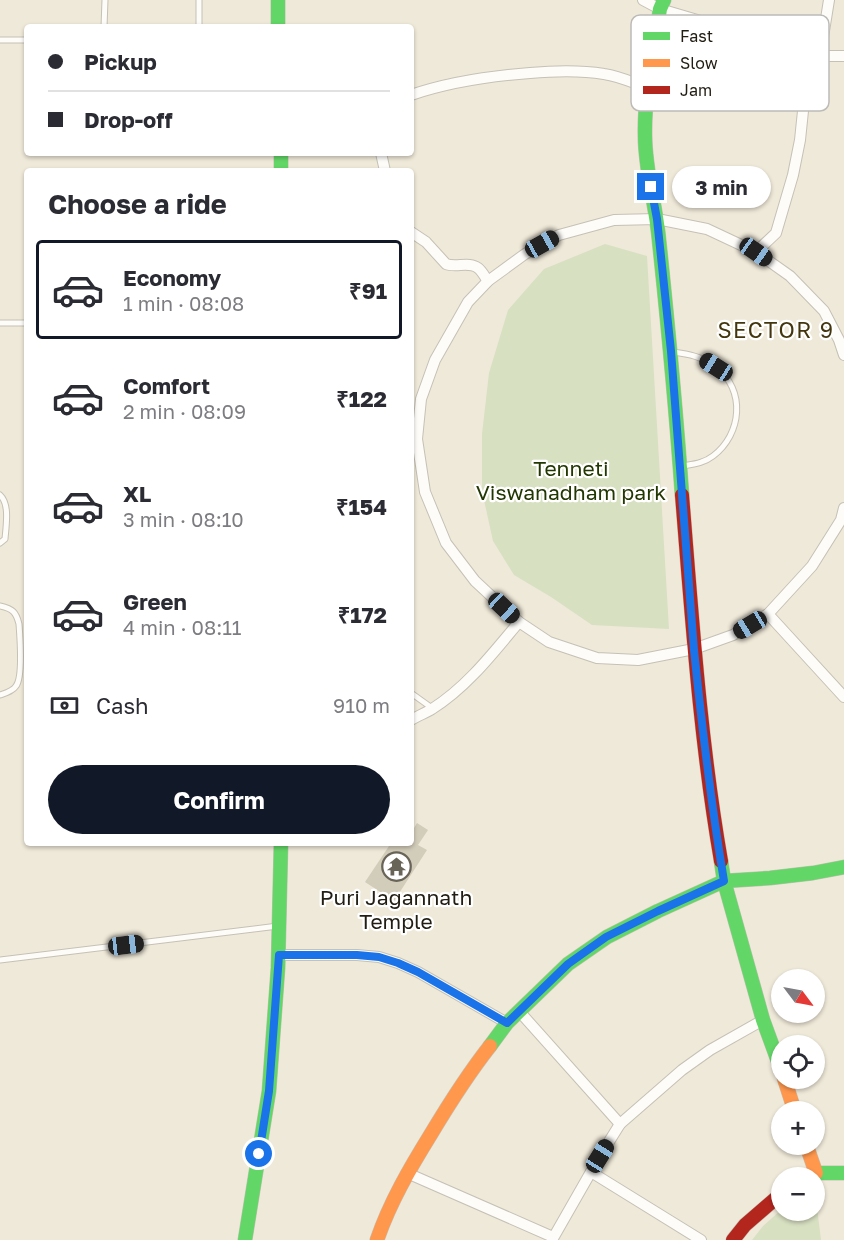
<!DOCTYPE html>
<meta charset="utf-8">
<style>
:root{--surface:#fff;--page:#f2f2f3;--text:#2b2b33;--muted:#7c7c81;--line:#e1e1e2;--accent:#111827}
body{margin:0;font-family:"Golos Text",sans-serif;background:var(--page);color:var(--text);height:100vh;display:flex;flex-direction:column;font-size:22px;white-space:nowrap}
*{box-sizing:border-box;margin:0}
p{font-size:20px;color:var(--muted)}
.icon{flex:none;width:33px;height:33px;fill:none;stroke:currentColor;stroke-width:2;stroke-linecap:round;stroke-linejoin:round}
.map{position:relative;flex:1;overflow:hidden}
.sheet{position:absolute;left:24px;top:168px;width:390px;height:678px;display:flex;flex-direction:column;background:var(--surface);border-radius:6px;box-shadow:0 2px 4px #0004}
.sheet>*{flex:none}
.banner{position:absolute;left:24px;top:24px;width:390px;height:132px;border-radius:6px;box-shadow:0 2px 4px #0004;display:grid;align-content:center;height:132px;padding:0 24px;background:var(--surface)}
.needle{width:39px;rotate:122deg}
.buttons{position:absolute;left:771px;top:969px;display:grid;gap:12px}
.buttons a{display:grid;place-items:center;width:54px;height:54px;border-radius:50%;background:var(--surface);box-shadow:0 2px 4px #0004;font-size:30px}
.end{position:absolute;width:27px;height:27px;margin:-14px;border:8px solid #1a73e8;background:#fff;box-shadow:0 0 0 3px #fff}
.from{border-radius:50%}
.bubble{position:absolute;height:42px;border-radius:21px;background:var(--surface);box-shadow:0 2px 4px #0004;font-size:20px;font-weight:700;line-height:42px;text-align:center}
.car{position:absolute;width:18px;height:36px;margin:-18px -9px;border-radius:8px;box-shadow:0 0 4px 2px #0007;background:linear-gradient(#222 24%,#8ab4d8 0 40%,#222 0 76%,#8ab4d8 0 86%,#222 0)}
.banner b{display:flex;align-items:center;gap:21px;height:57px;font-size:22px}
.banner b+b{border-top:2px solid var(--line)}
.banner i{width:15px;height:15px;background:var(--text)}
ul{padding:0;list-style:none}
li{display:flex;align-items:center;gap:18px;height:99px;margin:0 12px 9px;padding:0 12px;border:3px solid transparent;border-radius:6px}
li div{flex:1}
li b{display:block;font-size:22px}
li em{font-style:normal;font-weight:700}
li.current{border-color:var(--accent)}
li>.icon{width:54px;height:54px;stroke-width:1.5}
h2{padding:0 24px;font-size:27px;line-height:72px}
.pay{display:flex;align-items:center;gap:15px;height:66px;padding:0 24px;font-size:22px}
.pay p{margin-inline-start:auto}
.primary-button{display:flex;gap:12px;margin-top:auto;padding:12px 24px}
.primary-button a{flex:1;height:69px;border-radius:36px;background:var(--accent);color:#fff;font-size:24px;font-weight:700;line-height:69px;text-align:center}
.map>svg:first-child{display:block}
</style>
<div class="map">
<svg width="844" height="1240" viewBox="0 0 844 1240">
<rect width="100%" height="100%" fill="#efe9d9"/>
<!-- green -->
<g fill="#d8e0c2">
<path d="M605 244 647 256 669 629 592 625 551 597 514 575 493 541 482 491V434L489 373 508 310 544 269Z"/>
<path d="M815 1207 817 1208 821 1240H752L763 1226 781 1210H814Z"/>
</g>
<!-- building -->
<path fill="#d2ccba" d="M417 823 428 830 418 845 427 850 394 901 365 882 391 843H411V833Z"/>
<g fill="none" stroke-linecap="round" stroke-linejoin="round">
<defs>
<g id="lane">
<path d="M104 27 105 0"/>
<path d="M199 27V0"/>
<path d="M0 40H27"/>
<path d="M0 323H27"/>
<path d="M673 352C689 354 703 357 716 367 746 390 742 434 713 456 704 463 694 464 683 466"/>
<path d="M0 495C10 504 6 526 5 539L0 543"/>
<path d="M0 606C13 609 16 612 19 624 20 637 23 677 16 686 13 691 6 693 0 695"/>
<path d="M411 693 432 708"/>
<path d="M0 960 278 926"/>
</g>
<g id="street">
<path d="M643 0 660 9 809 53 820 56H844"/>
<path d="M820 56 829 0"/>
<path d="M411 95C449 82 490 76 530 73 554 71 579 70 604 74 619 76 634 83 648 88"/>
<path d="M381 153 385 171"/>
<path d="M411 232 426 242 446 264C456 268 469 261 478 268 482 271 485 277 488 281"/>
<path d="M756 252 776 233 793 175 800 140 809 53"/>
<path d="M844 355 839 340 824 311 790 276 756 252 707 229 657 219 614 220 559 235 525 254 488 281 468 302 435 360 421 399 417 439 425 492 446 543 475 581 519 622 549 642 597 658 638 660 694 649 733 635 768 614 812 566 841 520 844 508"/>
<path d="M768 614 844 697"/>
<path d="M411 720C418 716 425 713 432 709 467 687 493 653 519 622"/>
<path d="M279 955H357L379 957 398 963 418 972 507 1023"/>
<path d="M519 1011 620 1124"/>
<path d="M591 1172 701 1240"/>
<path d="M407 1173 553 1237"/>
<path d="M552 1240 600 1156 620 1124 682 1070 710 1050 763 1020"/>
</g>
<g id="fast">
<path d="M278 0V27"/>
<path d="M664 0 660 9C654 51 644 94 645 136 645 171 656 205 659 240 668 325 676 410 682 495"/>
<path d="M281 153V171"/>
<path d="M721 861 724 881 763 1020 782 1072"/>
<path d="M490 1046 507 1023 568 964 607 937 658 911 724 881 770 878 813 873 844 867"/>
<path d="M809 1178 816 1173H844"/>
<path d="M245 1240 269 1091 278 968 281 843"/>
</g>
<g id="slow">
<path d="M784 1078 795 1112"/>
<path d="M806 1144 816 1173"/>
<path d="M377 1240C390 1202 410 1168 431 1134 449 1104 468 1074 490 1046"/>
</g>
<g id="jam">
<path d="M682 495C692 617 700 740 721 861"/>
<path d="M733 1240 745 1225 782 1193"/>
</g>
</defs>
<!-- lane casing -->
<use href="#lane" stroke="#c5c1b5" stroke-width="7"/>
<!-- street casing -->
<use href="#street" stroke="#c5c1b5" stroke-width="12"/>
<!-- fast casing -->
<use href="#fast" stroke="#c5c1b5" stroke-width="15"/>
<!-- slow casing -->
<use href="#slow" stroke="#c5c1b5" stroke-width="15"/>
<!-- jam casing -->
<use href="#jam" stroke="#c5c1b5" stroke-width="15"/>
<!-- lane -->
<use href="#lane" stroke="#fdfcf9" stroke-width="5"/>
<!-- street -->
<use href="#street" stroke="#fdfcf9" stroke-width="10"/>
<!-- fast -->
<use href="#fast" stroke="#63d668" stroke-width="14"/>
<!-- slow -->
<use href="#slow" stroke="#ff974d" stroke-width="14"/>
<!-- jam -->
<use href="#jam" stroke="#b3261e" stroke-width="14"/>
</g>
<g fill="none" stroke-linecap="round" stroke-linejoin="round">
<!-- route -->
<path stroke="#1a73e8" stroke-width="8" d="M259 1154 269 1091 279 955H357L379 957 398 963 418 972 507 1023 568 964 606 937 658 911 724 881C711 804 702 727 694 650L671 351 657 219 651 187"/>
</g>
<!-- icons -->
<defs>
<symbol id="temple-ring" viewBox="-11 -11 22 22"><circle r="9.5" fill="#fff" stroke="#696458" stroke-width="1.5"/><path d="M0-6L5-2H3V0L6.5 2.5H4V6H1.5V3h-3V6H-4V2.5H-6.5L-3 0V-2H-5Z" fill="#696458"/></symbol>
</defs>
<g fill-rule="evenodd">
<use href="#temple-ring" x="380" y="850" width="33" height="33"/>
</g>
<g text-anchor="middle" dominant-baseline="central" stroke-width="4.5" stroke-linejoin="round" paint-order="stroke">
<!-- park labels -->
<g font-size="21" fill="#233700" stroke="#fff">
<text x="571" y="468">Tenneti<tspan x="571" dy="24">Viswanadham park</tspan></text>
</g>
<!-- poi labels -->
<g font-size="21" fill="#211d13" stroke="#fff">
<text x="396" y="897">Puri Jagannath<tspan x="396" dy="24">Temple</tspan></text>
</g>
<!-- neighbourhood labels -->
<g font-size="22" letter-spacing="1.5" fill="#43350c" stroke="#fff">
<text x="776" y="329">SECTOR 9</text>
</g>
</g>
<!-- legend -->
<rect x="631" y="15" width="198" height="96" rx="9" fill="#fff" stroke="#bcbbb8" stroke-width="1.5"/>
<rect x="643" y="32" width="27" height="8" fill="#63d668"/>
<rect x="643" y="59" width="27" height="8" fill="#ff974d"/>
<rect x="643" y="86" width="27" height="8" fill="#b3261e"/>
<g font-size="16" fill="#211d13">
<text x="680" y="42">Fast</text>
<text x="680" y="69">Slow</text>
<text x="680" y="96">Jam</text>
</g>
</svg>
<div class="buttons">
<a><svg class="needle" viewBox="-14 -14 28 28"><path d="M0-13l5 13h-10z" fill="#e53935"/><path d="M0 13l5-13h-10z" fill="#7c7c81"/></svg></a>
<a><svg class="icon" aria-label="locate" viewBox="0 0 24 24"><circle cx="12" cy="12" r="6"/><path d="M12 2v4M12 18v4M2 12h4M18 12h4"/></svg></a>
<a>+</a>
<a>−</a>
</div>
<i class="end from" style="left:259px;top:1154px"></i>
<i class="end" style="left:651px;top:187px"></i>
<div class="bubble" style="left:672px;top:166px;width:99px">3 min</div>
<i class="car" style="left:542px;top:244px;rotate:61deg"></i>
<i class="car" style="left:756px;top:252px;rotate:125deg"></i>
<i class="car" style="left:716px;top:367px;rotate:302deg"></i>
<i class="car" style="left:504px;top:608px;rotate:133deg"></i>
<i class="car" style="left:750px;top:625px;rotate:239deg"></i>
<i class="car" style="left:126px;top:945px;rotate:83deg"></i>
<i class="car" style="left:600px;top:1156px;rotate:32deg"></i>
<div class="banner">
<b><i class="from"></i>Pickup</b>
<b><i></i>Drop-off</b>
</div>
<section class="sheet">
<h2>Choose a ride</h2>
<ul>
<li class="current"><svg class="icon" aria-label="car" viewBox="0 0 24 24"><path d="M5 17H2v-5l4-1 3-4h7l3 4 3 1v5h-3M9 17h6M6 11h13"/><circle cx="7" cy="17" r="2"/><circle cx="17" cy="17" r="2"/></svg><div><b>Economy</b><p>1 min · 08:08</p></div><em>₹91</em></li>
<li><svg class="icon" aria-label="car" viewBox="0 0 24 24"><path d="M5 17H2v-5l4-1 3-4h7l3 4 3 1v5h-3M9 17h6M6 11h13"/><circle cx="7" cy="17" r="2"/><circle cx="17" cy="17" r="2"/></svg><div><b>Comfort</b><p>2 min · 08:09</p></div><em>₹122</em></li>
<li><svg class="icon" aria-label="car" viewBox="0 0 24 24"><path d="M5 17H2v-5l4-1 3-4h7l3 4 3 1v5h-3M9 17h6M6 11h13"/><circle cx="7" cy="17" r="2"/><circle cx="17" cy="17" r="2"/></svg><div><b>XL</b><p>3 min · 08:10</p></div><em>₹154</em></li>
<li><svg class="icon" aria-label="car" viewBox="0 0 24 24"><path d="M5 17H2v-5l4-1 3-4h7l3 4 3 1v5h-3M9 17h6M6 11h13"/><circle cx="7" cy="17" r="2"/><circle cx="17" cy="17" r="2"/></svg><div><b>Green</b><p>4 min · 08:11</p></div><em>₹172</em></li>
</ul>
<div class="pay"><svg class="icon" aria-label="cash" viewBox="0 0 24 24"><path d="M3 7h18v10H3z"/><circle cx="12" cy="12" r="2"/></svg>Cash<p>910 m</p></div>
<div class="primary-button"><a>Confirm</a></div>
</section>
</div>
